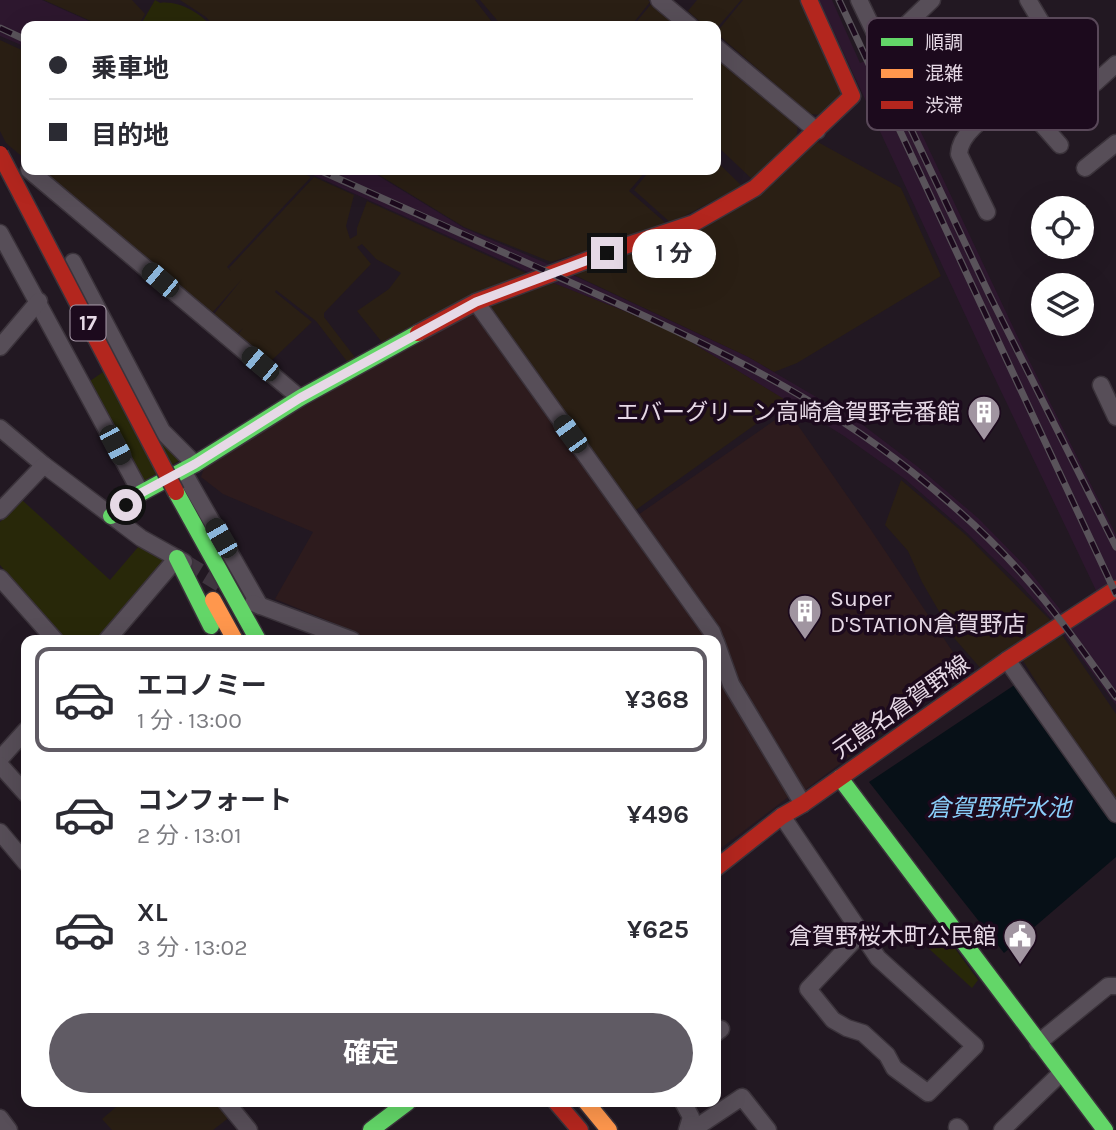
<!DOCTYPE html>
<html lang="ja">
<meta charset="utf-8">
<style>
:root{--surface:#fff;--page:#f7f7f7;--text:#2b2b33;--muted:#7c7c81;--line:#e1e1e2;--accent:#605b64}
body{margin:0;font-family:Karla,"Noto Sans JP",sans-serif;background:var(--page);color:var(--text);height:100vh;display:flex;flex-direction:column;font-size:26px;white-space:nowrap}
*{box-sizing:border-box;margin:0}
p{font-size:23px;color:var(--muted)}
.icon{flex:none;width:38px;height:38px;fill:none;stroke:currentColor;stroke-width:2;stroke-linecap:round;stroke-linejoin:round}
.map{position:relative;flex:1;overflow:hidden}
.panel{position:absolute;left:21px;top:635px;width:700px;height:472px;display:flex;flex-direction:column;background:var(--surface);border-radius:14px;box-shadow:0 7px 28px #0002}
.panel>*{flex:none}
.top-card{position:absolute;left:21px;top:21px;width:700px;height:154px;border-radius:14px;box-shadow:0 7px 28px #0002;display:grid;align-content:center;height:154px;padding:0 28px;background:var(--surface)}
.tools{position:absolute;left:1031px;top:196px;display:grid;gap:14px}
.tools a{display:grid;place-items:center;width:63px;height:63px;border-radius:50%;background:var(--surface);box-shadow:0 7px 28px #0002;font-size:35px}
.end{position:absolute;width:32px;height:32px;margin:-16px;border:9px solid #e6d9e6;background:#111;box-shadow:0 0 0 4px #111}
.from{border-radius:50%}
.bubble{position:absolute;height:49px;border-radius:24px;background:var(--surface);box-shadow:0 7px 28px #0002;font-size:23px;font-weight:700;line-height:49px;text-align:center}
.car{position:absolute;width:21px;height:42px;margin:-21px -10px;border-radius:9px;box-shadow:0 0 5px 2px #0007;background:linear-gradient(#222 24%,#8ab4d8 0 40%,#222 0 76%,#8ab4d8 0 86%,#222 0)}
.top-card b{display:flex;align-items:center;gap:24px;height:66px;font-size:26px}
.top-card b+b{border-top:2px solid var(--line)}
.top-card i{width:18px;height:18px;background:var(--text)}
ul{padding:12px 0 0;list-style:none}
li{display:flex;align-items:center;gap:21px;height:105px;margin:0 14px 10px;padding:0 14px;border:4px solid transparent;border-radius:14px}
li div{flex:1}
li b{display:block;font-size:26px}
li em{font-style:normal;font-weight:700}
li.current{border-color:var(--accent)}
li>.icon{width:63px;height:63px;stroke-width:1.5}
.primary-button{display:flex;gap:14px;margin-top:auto;padding:14px 28px}
.primary-button a{flex:1;height:80px;border-radius:42px;background:var(--accent);color:#fff;font-size:28px;font-weight:700;line-height:80px;text-align:center}
.map>svg:first-child{display:block}
</style>
<div class="map">
<svg width="1116" height="1130" viewBox="0 0 1116 1130">
<rect width="100%" height="100%" fill="#221822"/>
<!-- commercial -->
<g fill="#2d1b1d">
<path d="M470 309 479 314 712 640H367L335 627 336 624 275 599 313 532 223 494 201 477 205 465Z"/>
<path d="M788 411 871 530 965 670 805 790 754 712 749 695 730 668 732 660 635 517Z"/>
<path d="M716 650 791 795 716 852Z"/>
</g>
<!-- industrial -->
<g fill="#2a1f14">
<path d="M44 0H132L145 14 138 26H102Z"/>
<path d="M180 0H475L495 26H214L206 17Z"/>
<path d="M480 0H648L650 2 631 26H502Z"/>
<path d="M697 0H741L716 29V26H705L688 11Z"/>
<path d="M743 0H803L843 89 838 100 823 115 810 114 716 33Z"/>
<path d="M652 3 680 26H633Z"/>
<path d="M0 40 26 52V160L6 143 0 131Z"/>
<path d="M716 56 798 125 796 140 753 180 716 145Z"/>
<path d="M816 141 901 188 941 276 797 363 774 372 748 357 568 272 689 230Z"/>
<path d="M716 161 742 186 671 223 634 190 650 170H716Z"/>
<path d="M39 170H295L311 177 227 267 231 271 229 268 314 177 354 195 346 226 350 239 357 235V228L367 201 528 274 385 346 357 311 389 289 401 273 376 259 362 244 357 247 371 264 324 313V317L357 360 349 364 316 321 276 290 275 292 312 322 270 362 238 335 243 328 237 334 214 314 242 279 212 313Z"/>
<path d="M371 170H647L629 191 668 225 551 262 464 227Z"/>
<path d="M547 280 627 312 683 337 788 401 633 512 484 305Z"/>
<path d="M901 480 966 535 1051 621 982 670 955 639 922 582 908 551 885 525Z"/>
<path d="M1060 632 1116 714V803L1088 765 1022 659Z"/>
<path d="M122 1102 219 1103 231 1116 213 1130H112L102 1119Z"/>
</g>
<!-- built -->
<g fill="#2d172e">
<path d="M0 0H42L100 26H26V47L0 36Z"/>
<path d="M819 0H832L860 63 884 54 1022 346 1116 535V705L1058 626 1015 579 965 531 905 479 844 436 683 337 627 312 541 278 302 170H369L464 228 562 270 748 357 859 422 918 467 978 518 1026 567 1063 613 1103 605 988 364Z"/>
</g>
<!-- green -->
<g fill="#282809">
<path d="M155 0 160 3C178 0 200 13 211 26H140Z"/>
<path d="M119 361 182 459 142 482 90 381Z"/>
<path d="M22 500 110 580 139 546 161 557 165 568 100 640H65L0 565V522Z"/>
<path d="M948 939 978 980 972 988 926 946 928 941 943 944Z"/>
</g>
<!-- water -->
<path fill="#071017" d="M1016 684 1116 824V857L1004 953 869 782Z"/>
<g fill="none" stroke-linecap="round" stroke-linejoin="round">
<!-- street-tunnel -->
<path stroke="#3f353f" stroke-width="16" stroke-dasharray="16 8" stroke-linecap="butt" d="M186 563 225 587"/>
<defs>
<g id="street">
<path d="M659 0 690 26"/>
<path d="M859 0 882 48 932 0"/>
<path d="M1028 0 1071 72 1095 83 1116 64"/>
<path d="M716 47 817 131"/>
<path d="M1024 105 1071 72"/>
<path d="M1085 168 1116 143"/>
<path d="M29 170 300 398"/>
<path d="M987 212 959 154C960 129 997 110 1016 95L1060 145"/>
<path d="M0 233 141 493"/>
<path d="M73 262 162 431 195 464"/>
<path d="M476 302 712 632 715 640"/>
<path d="M0 347 39 301"/>
<path d="M1101 385 1116 417"/>
<path d="M0 428 44 465 141 538 184 562"/>
<path d="M183 471 260 606"/>
<path d="M0 511 44 465"/>
<path d="M0 578 55 640"/>
<path d="M253 603 352 640"/>
<path d="M107 640 177 558"/>
<path d="M716 642 731 684 803 804"/>
<path d="M1007 660 1116 814"/>
<path d="M0 759 26 730"/>
<path d="M0 765 26 794"/>
<path d="M782 816 878 958 975 1046 928 1093 894 1068 887 1055 863 1033 847 1028 833 1020 808 989 862 932"/>
<path d="M0 832 26 863"/>
<path d="M716 1033 721 1029"/>
<path d="M1038 1043 1108 986H1116"/>
<path d="M226 1102 249 1130"/>
<path d="M683 1102 691 1117 687 1130"/>
<path d="M0 1118 9 1130"/>
<path d="M691 1124 697 1127 742 1097 768 1130"/>
<path d="M957 1127 960 1130"/>
<path d="M1002 1130 1061 1073"/>
</g>
<g id="fast">
<path d="M176 492 258 640"/>
<path d="M111 516 141 493 195 464 300 398 418 333"/>
<path d="M177 558 211 626"/>
<path d="M840 778 1105 1130"/>
<path d="M371 1130 408 1102"/>
</g>
<g id="slow">
<path d="M213 600 235 640"/>
<path d="M586 1102 609 1130"/>
</g>
<g id="jam">
<path d="M418 333 476 302 625 246 694 223 755 188 852 96 809 0"/>
<path d="M716 868 782 816 803 804 1007 660 1116 589"/>
<path d="M556 1102 580 1130"/>
</g>
</defs>
<!-- street casing -->
<use href="#street" stroke="#3b333b" stroke-width="19"/>
<!-- fast casing -->
<use href="#fast" stroke="#3b333b" stroke-width="19"/>
<!-- slow casing -->
<use href="#slow" stroke="#3b333b" stroke-width="19"/>
<!-- jam casing -->
<use href="#jam" stroke="#3b333b" stroke-width="19"/>
<!-- street -->
<use href="#street" stroke="#574e58" stroke-width="16"/>
<!-- fast -->
<use href="#fast" stroke="#63d668" stroke-width="16"/>
<!-- slow -->
<use href="#slow" stroke="#ff974d" stroke-width="16"/>
<!-- jam -->
<use href="#jam" stroke="#b3261e" stroke-width="16"/>
<defs>
<g id="rail">
<path d="M839 0 1116 594"/>
<path d="M0 28 26 40"/>
<path d="M911 129 989 294 1116 547"/>
<path d="M319 170C414 212 509 254 603 297 711 346 817 396 911 471 950 502 990 537 1023 575 1057 613 1086 655 1116 697"/>
</g>
</defs>
<!-- rail casing -->
<use href="#rail" stroke="#59535a" stroke-width="7"/>
<!-- rail -->
<use href="#rail" stroke="#1c0a1d" stroke-width="4.5" stroke-dasharray="13" stroke-linecap="butt"/>
<defs>
<path id="jam-bridge" d="M0 154 176 492"/>
</defs>
<!-- jam-bridge casing -->
<use href="#jam-bridge" stroke="#3b333b" stroke-width="19" stroke-linecap="butt"/>
<!-- jam-bridge -->
<use href="#jam-bridge" stroke="#b3261e" stroke-width="16"/>
</g>
<g fill="none" stroke-linecap="round" stroke-linejoin="round">
<!-- route -->
<path stroke="#e6d9e6" stroke-width="9" d="M126 505 141 493 195 464 300 398 476 302 607 253"/>
</g>
<!-- icons -->
<defs>
<symbol id="building-pin" viewBox="-11 -11 22 30"><path d="M0 17L-7.5 6A9.5 9.5 0 1 1 7.5 6Z" fill="#a195a1" stroke="#1c0a1d"/><path d="M-4-6H4V6H1V3H-1V6H-4ZM-2.5-4.3h1.7v1.8h-1.7ZM.8-4.3h1.7v1.8H.8ZM-2.5-1h1.7V.8h-1.7ZM.8-1h1.7V.8H.8Z" fill="#fff"/></symbol>
<symbol id="civic-pin" viewBox="-11 -11 22 30"><path d="M0 17L-7.5 6A9.5 9.5 0 1 1 7.5 6Z" fill="#a195a1" stroke="#1c0a1d"/><path d="M-.6-6.5H3V-4.5H.6V-3L4-1V1h2V6H-6V1h2V-1L-.6-3ZM-1.2 2.5V6h2.4V2.5Z" fill="#fff"/></symbol>
</defs>
<g fill-rule="evenodd">
<use href="#building-pin" x="965" y="393" width="38" height="52"/>
<use href="#building-pin" x="786" y="592" width="38" height="52"/>
<use href="#civic-pin" x="1001" y="917" width="38" height="52"/>
</g>
<g text-anchor="middle" dominant-baseline="central" stroke-width="7" stroke-linejoin="round" paint-order="stroke">
<!-- shield labels -->
<rect fill="#1c0a1d" stroke="#a99baa" stroke-width="2" x="70.5" y="305.5" width="35" height="35" rx="5"/>
<g font-size="21" font-weight="bold" fill="#e6d9e6">
<text x="88" y="323">17</text>
</g>
<!-- poi labels -->
<g font-size="23" fill="#e6d9e6" stroke="#1c0a1d" text-anchor="end">
<text x="960" y="412">エバーグリーン高崎倉賀野壱番館</text>
<text x="830" y="598" text-anchor="start">Super<tspan x="830" dy="26">D'STATION倉賀野店</tspan></text>
<text x="996" y="936">倉賀野桜木町公民館</text>
</g>
<!-- street labels -->
<g font-size="23" fill="#e6d9e6" stroke="#1c0a1d">
<text transform="translate(901 707) rotate(-35)">元島名倉賀野線</text>
</g>
<!-- water labels -->
<g font-size="24" font-style="italic" fill="#8acef9" stroke="#1c0a1d">
<text x="999" y="808">倉賀野貯水池</text>
</g>
</g>
<!-- legend -->
<rect x="867" y="18" width="231" height="112" rx="10" fill="#1c0a1d" stroke="#594859" stroke-width="2"/>
<rect x="881" y="38" width="32" height="8" fill="#63d668"/>
<rect x="881" y="69" width="32" height="9" fill="#ff974d"/>
<rect x="881" y="101" width="32" height="8" fill="#b3261e"/>
<g font-size="19" fill="#e6d9e6">
<text x="925" y="49">順調</text>
<text x="925" y="80">混雑</text>
<text x="925" y="112">渋滞</text>
</g>
</svg>
<div class="tools">
<a><svg class="icon" aria-label="locate" viewBox="0 0 24 24"><circle cx="12" cy="12" r="6"/><path d="M12 2v4M12 18v4M2 12h4M18 12h4"/></svg></a>
<a><svg class="icon" aria-label="layers" viewBox="0 0 24 24"><path d="M12 4l9 5-9 5-9-5zM3 14l9 5 9-5"/></svg></a>
</div>
<i class="end from" style="left:126px;top:505px"></i>
<i class="end" style="left:607px;top:253px"></i>
<div class="bubble" style="left:632px;top:229px;width:84px">1 分</div>
<i class="car" style="left:160px;top:280px;rotate:310deg"></i>
<i class="car" style="left:260px;top:364px;rotate:310deg"></i>
<i class="car" style="left:570px;top:434px;rotate:324deg"></i>
<i class="car" style="left:115px;top:445px;rotate:152deg"></i>
<i class="car" style="left:221px;top:538px;rotate:330deg"></i>
<div class="top-card">
<b><i class="from"></i>乗車地</b>
<b><i></i>目的地</b>
</div>
<section class="panel">
<ul>
<li class="current"><svg class="icon" aria-label="car" viewBox="0 0 24 24"><path d="M5 17H2v-5l4-1 3-4h7l3 4 3 1v5h-3M9 17h6M6 11h13"/><circle cx="7" cy="17" r="2"/><circle cx="17" cy="17" r="2"/></svg><div><b>エコノミー</b><p>1 分 · 13:00</p></div><em>¥368</em></li>
<li><svg class="icon" aria-label="car" viewBox="0 0 24 24"><path d="M5 17H2v-5l4-1 3-4h7l3 4 3 1v5h-3M9 17h6M6 11h13"/><circle cx="7" cy="17" r="2"/><circle cx="17" cy="17" r="2"/></svg><div><b>コンフォート</b><p>2 分 · 13:01</p></div><em>¥496</em></li>
<li><svg class="icon" aria-label="car" viewBox="0 0 24 24"><path d="M5 17H2v-5l4-1 3-4h7l3 4 3 1v5h-3M9 17h6M6 11h13"/><circle cx="7" cy="17" r="2"/><circle cx="17" cy="17" r="2"/></svg><div><b>XL</b><p>3 分 · 13:02</p></div><em>¥625</em></li>
</ul>
<div class="primary-button"><a>確定</a></div>
</section>
</div>
